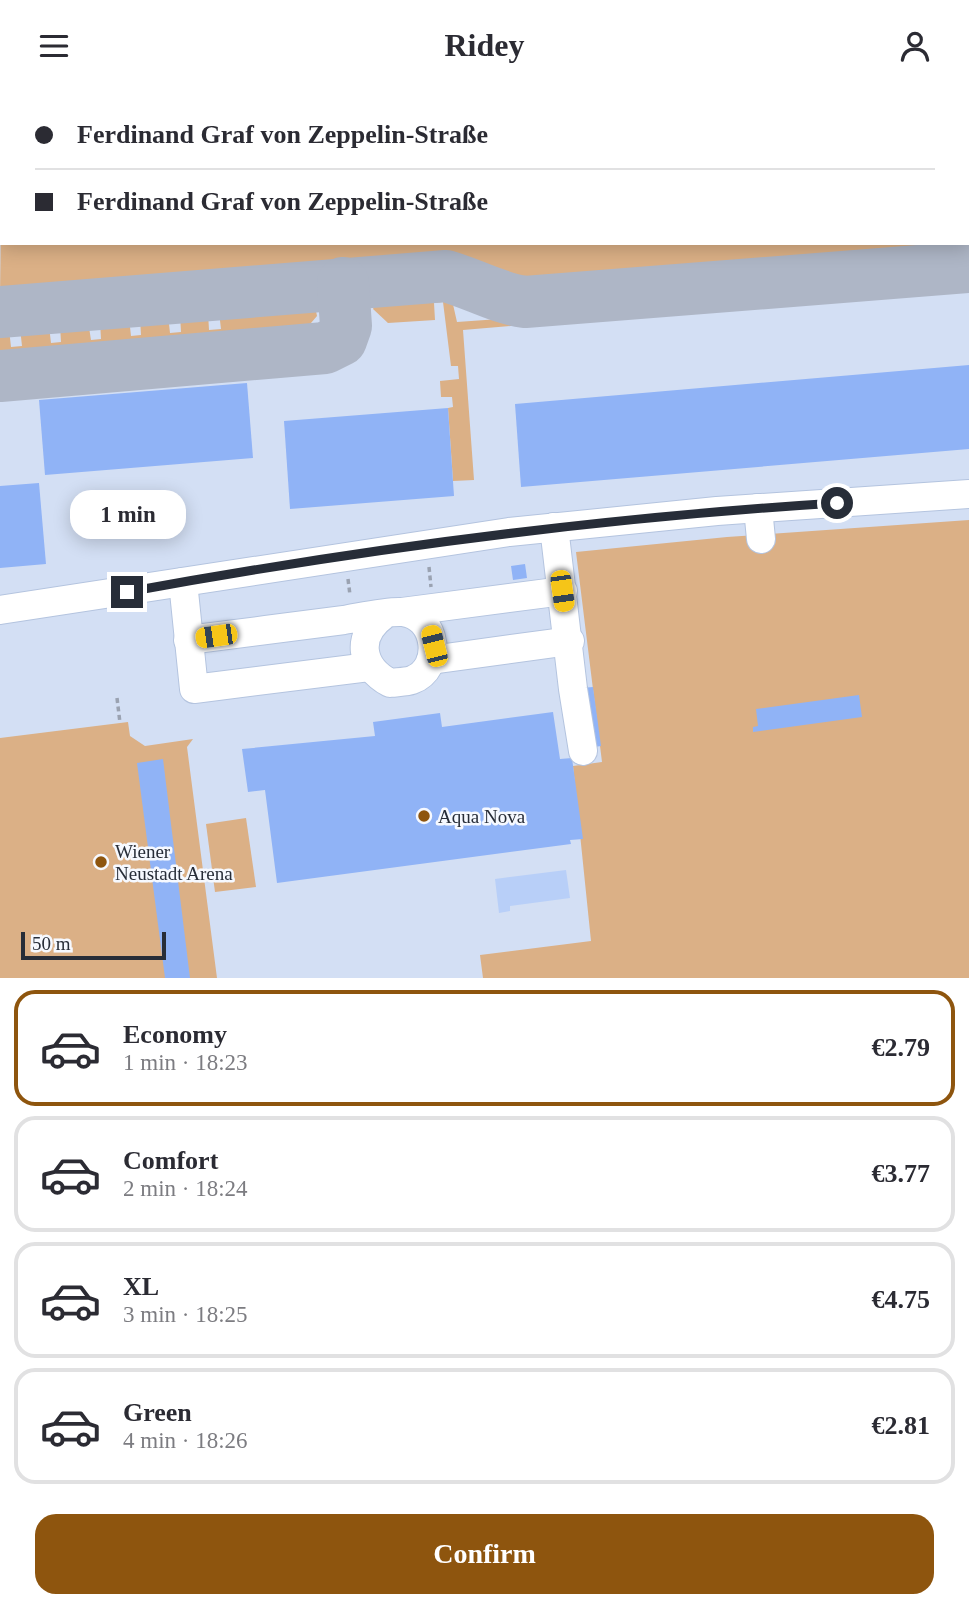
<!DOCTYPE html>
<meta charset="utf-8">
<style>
:root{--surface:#fff;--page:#f7f7f7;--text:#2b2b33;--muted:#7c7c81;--line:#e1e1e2;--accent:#8e550e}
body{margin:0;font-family:Georgia,serif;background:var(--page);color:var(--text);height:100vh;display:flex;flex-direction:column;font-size:26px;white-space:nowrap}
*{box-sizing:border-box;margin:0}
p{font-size:23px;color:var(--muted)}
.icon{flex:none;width:38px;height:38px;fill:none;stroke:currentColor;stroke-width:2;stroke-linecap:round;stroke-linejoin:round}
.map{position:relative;height:887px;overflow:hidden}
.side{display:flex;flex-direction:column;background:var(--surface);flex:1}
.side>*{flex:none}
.banner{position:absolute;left:0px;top:0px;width:970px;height:154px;box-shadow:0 4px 18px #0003;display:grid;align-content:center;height:154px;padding:0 35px;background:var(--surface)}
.scale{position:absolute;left:21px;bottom:18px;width:145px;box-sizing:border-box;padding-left:7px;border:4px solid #272d38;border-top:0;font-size:19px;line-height:24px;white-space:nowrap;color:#272d38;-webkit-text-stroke:5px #f6f9ff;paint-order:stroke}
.end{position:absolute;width:32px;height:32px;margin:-16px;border:9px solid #272d38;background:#fff;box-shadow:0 0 0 4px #fff}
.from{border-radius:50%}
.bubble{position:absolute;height:49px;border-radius:21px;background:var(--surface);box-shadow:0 4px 18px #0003;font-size:23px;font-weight:800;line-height:49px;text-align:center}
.car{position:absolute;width:21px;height:42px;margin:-21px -10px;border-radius:9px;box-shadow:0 0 5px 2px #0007;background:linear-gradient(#f5c518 24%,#345 0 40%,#f5c518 0 76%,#345 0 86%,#f5c518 0)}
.banner b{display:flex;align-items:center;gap:24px;height:66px;font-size:26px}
.banner b+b{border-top:2px solid var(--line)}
.banner i{width:18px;height:18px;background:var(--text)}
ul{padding:12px 0 0;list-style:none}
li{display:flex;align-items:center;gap:21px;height:116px;margin:0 14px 10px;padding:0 21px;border:4px solid var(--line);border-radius:21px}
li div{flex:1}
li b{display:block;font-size:26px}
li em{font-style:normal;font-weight:800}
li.active{border-color:var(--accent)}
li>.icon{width:63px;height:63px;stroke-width:1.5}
.primary-button{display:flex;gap:14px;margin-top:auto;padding:14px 35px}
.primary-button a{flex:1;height:80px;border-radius:21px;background:var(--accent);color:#fff;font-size:28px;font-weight:800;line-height:80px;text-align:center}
header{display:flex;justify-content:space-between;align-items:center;height:91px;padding:0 35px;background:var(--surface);font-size:32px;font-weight:800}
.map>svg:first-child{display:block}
</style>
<header><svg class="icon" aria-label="menu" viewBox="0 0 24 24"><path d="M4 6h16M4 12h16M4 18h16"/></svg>Ridey<svg class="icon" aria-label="person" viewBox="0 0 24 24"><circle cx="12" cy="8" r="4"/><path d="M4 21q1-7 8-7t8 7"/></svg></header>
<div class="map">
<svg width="969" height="887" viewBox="0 0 969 887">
<rect width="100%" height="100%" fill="#e3ecfe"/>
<!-- built -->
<path fill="#d3dff4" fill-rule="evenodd" d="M0 0H969V887H0ZM2 2H968V152H2Z"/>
<!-- green -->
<g fill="#dbb086" fill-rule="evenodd">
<path d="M400 0H969V161L524 197C502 180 482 174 455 169L0 206 2 32V152H968V2H378Z"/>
<path d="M969 191V198L757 215 754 211 756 208Z"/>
<path d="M436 200 452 209 457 231 664 216 667 219 664 222 463 239 474 389 453 390 448 317 453 316 452 306H441L440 290 459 288 458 275H451L443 211 434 212 435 229 388 232 373 218 378 207 385 204Z"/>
<path d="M302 210 316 220 317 225 305 239 0 263V235L84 228 88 230 91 249 101 248 100 230C106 224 122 223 129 227L131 245 141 244 140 227C146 221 161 220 168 224L170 242 181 241 180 223 183 220ZM219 221 221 238 209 239 208 222ZM60 234 61 251 51 252 49 235ZM20 237 22 255 11 256 9 238Z"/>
<path d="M969 429V887H483L480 864 591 850 573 675 602 671 576 461 727 446Z"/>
<path d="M128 631 130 645 145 655 193 648 187 656 217 887H0V647Z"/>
<path d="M246 727 256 796 215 801 206 733Z"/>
</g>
<!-- water -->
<path fill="#b8cff8" d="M566 779 570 807 510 815V820L499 822 495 788Z"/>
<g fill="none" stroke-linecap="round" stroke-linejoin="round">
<!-- taxiway -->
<g stroke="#aeb6c6" stroke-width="52">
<path d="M0 221 446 185C474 193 497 207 525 211L969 176"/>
<path d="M0 285 325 257 341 249 346 235 343 192"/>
</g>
</g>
<!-- building -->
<g fill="#90b3f6">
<path d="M969 274V358L521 396 515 313Z"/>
<path d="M247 292 253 367 45 384 39 309Z"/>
<path d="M448 317 454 405 290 418 284 330Z"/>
<path d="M39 392 46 473 0 477V395Z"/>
<path d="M525 473 527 487 513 489 511 475Z"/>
<path d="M593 596 601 655 588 657 581 597Z"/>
<path d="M859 604 862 626 753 641V636L758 635 756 618Z"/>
<path d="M553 621 560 668 572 667 583 748 570 749 571 753 277 792 265 699 248 701 242 658 375 645 373 631 440 622 442 636Z"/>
<path d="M163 668 190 887H165L137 672Z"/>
</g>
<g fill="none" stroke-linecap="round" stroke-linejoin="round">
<defs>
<g id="minor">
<path d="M758 417 761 448"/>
<path d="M554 436 573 598 583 660"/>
<path d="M183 491 194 598 369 576"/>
<path d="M0 519 509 441 717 420 969 403"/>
<path d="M402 521 563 500"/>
<path d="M188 549C240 542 292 536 344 529 362 526 385 520 403 521 437 525 444 577 412 589 406 591 397 591 390 592 360 576 355 545 384 524"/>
<path d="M431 569 570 550"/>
</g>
</defs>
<!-- minor casing -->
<use href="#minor" stroke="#b4c4df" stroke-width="30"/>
<!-- path -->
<g stroke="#9aa2b1" stroke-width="3.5" stroke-dasharray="5 3.5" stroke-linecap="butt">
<path d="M429 476 431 496"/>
<path d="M348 488 350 504"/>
<path d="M117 607 120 632"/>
</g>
<!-- minor -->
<use href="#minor" stroke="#fff" stroke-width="28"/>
</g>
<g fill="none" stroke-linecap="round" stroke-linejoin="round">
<!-- route -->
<path stroke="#272d38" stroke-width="9" d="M127 501C362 458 599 427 837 412"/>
</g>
<!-- markers -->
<g fill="#8e550e" stroke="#f6f9ff" stroke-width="2.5">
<circle cx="424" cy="725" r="7"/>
<circle cx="101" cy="771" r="7"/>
</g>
<g text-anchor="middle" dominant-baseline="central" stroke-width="5" stroke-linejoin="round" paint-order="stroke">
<!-- poi labels -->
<g font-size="19" fill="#272d38" stroke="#f6f9ff" text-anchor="start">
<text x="438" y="725">Aqua Nova</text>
<text x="115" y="760">Wiener<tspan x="115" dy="22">Neustadt Arena</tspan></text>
</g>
</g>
</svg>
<div class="scale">50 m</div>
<i class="end from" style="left:837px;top:412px"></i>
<i class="end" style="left:127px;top:501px"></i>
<div class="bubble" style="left:70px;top:399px;width:116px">1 min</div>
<i class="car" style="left:562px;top:500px;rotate:172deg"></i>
<i class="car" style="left:216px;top:545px;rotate:262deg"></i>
<i class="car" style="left:434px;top:555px;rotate:346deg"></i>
<div class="banner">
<b><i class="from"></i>Ferdinand Graf von Zeppelin-Straße</b>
<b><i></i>Ferdinand Graf von Zeppelin-Straße</b>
</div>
</div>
<section class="side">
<ul>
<li class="active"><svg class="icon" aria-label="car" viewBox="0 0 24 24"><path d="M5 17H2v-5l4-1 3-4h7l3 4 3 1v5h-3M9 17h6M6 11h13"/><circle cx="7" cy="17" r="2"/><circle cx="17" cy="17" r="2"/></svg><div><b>Economy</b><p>1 min · 18:23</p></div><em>€2.79</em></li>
<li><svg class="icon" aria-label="car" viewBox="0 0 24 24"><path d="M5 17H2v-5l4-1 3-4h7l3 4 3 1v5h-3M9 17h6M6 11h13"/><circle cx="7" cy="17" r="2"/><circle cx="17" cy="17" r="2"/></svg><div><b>Comfort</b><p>2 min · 18:24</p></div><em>€3.77</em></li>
<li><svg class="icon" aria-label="car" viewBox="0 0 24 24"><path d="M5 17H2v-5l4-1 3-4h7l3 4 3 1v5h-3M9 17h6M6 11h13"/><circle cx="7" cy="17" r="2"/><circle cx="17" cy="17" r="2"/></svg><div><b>XL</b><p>3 min · 18:25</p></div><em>€4.75</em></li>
<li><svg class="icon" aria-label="car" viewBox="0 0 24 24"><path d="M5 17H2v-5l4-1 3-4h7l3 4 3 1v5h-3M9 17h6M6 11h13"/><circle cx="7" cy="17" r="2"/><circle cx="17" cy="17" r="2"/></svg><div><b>Green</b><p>4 min · 18:26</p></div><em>€2.81</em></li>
</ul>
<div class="primary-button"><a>Confirm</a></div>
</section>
